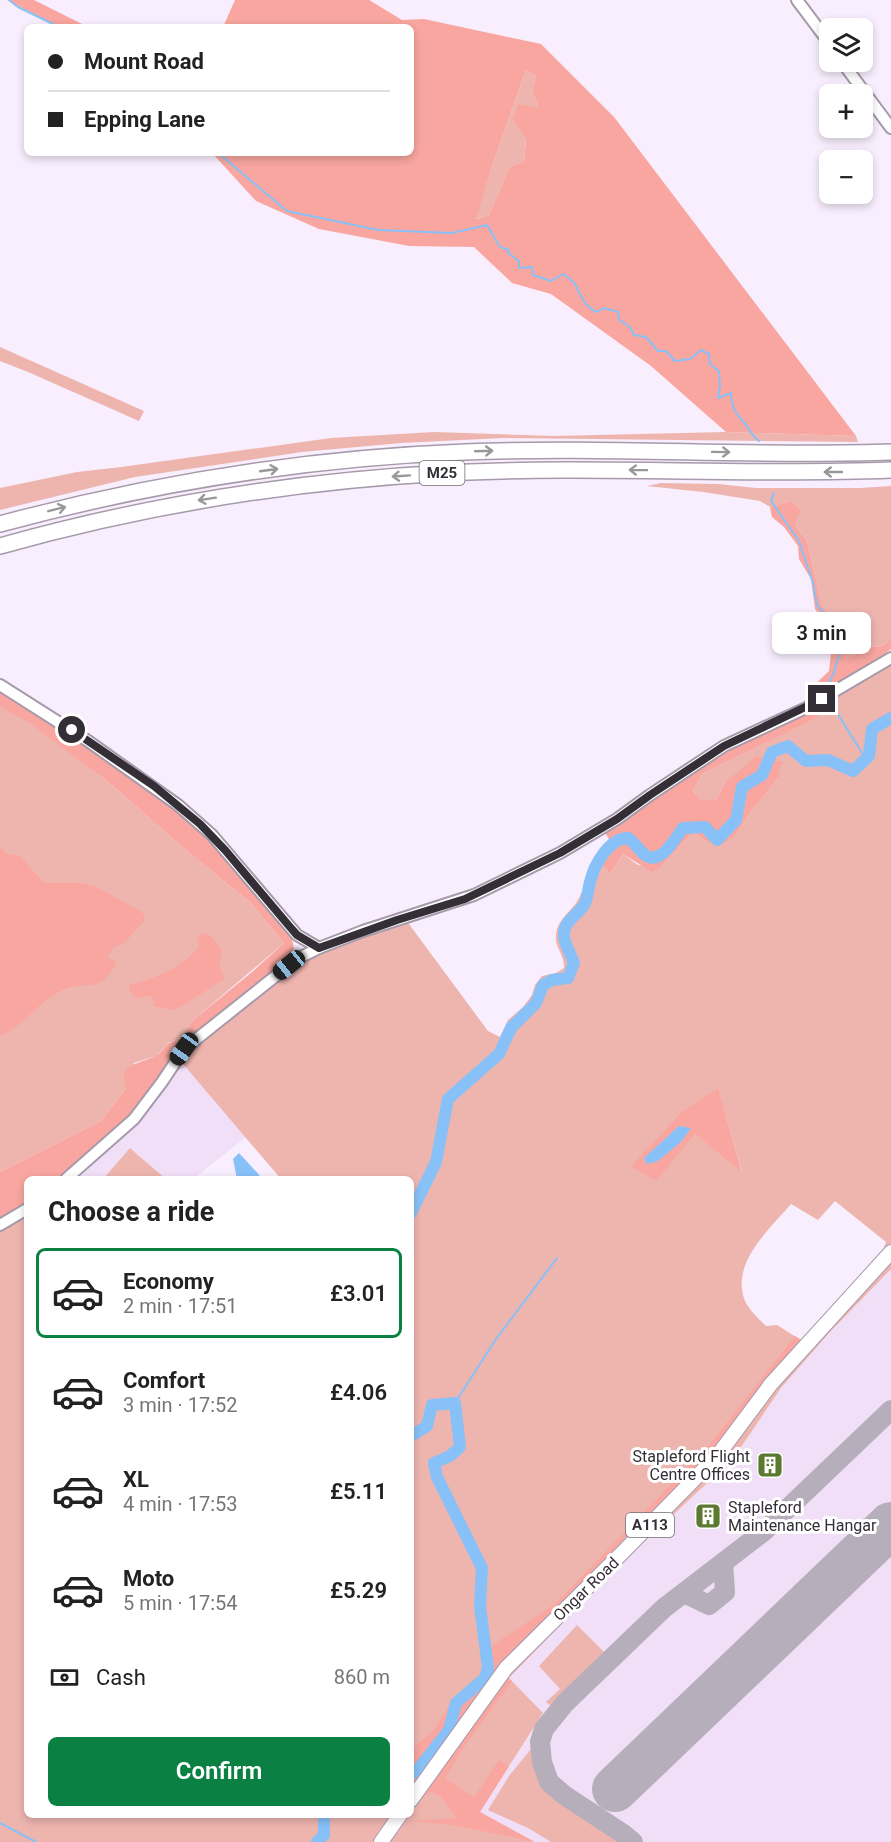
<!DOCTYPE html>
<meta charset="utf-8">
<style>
:root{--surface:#fff;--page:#f2f2f2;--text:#222;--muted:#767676;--line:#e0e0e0;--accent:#0b8043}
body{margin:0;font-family:Roboto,sans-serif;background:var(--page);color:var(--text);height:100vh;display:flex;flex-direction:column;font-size:22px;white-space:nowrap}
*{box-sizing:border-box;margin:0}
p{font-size:20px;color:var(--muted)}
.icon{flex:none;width:33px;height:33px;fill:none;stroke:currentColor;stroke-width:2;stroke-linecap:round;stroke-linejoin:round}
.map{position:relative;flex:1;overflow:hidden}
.details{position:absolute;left:24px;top:1176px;width:390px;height:642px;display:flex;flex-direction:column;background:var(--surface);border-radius:9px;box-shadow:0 3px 9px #0003}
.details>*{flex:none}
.hud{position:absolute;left:24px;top:24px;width:390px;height:132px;border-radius:9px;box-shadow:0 3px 9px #0003;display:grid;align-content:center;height:132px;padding:0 24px;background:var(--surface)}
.fabs{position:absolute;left:819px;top:18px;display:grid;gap:12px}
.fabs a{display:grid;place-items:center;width:54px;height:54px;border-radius:9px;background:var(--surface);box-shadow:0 3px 9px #0003;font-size:30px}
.end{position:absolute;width:27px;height:27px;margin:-14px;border:8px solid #342f36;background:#fff;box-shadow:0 0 0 3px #fff}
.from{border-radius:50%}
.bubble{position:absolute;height:42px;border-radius:9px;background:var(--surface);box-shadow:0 3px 9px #0003;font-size:20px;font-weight:600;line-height:42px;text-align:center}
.car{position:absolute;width:18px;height:36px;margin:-18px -9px;border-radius:8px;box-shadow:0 0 4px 2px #0007;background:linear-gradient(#222 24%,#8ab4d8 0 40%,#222 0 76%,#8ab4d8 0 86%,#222 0)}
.hud b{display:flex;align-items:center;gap:21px;height:57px;font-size:22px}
.hud b+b{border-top:2px solid var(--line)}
.hud i{width:15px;height:15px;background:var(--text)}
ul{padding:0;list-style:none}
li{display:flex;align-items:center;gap:18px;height:90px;margin:0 12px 9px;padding:0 12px;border:3px solid transparent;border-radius:9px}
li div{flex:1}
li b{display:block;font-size:22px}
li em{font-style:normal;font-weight:600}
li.on{border-color:var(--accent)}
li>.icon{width:54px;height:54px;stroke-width:1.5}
h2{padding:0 24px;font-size:27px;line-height:72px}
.pay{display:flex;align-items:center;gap:15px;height:66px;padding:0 24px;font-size:22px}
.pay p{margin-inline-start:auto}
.action{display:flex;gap:12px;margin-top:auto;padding:12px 24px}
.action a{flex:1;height:69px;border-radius:9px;background:var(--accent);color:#fff;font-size:24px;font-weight:600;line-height:69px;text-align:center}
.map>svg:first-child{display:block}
</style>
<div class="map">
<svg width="891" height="1842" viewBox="0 0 891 1842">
<rect width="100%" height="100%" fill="#f8eefd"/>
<!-- built -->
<g fill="#f1dff8">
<path d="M183 1064 246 1137 193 1179H166L130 1148 103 1179H78L149 1108Z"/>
<path d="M891 1269V1842H533L480 1812 543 1714 509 1678 616 1568 733 1459 781 1388 830 1332Z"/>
</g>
<!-- green -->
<g fill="#eeb5af" fill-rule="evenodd">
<path d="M526 70 536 76 532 91 539 108 526 138 524 162 510 166 489 215 475 219 491 169Z"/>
<path d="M0 347 144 411 139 421 28 372 0 361Z"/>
<path d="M434 432 553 436 726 432 856 436 858 442 503 438 401 443 302 452 135 477 0 510V488L77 472 121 467 331 438Z"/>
<path d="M661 483 718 484 756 488H860L891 486V639L882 646 872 647 844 660 850 641 822 605 807 541 795 525 790 501 770 507 760 501 703 492 647 486Z"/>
<path d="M891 661V1269L830 1332 781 1388 733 1459 616 1568 509 1678 543 1713 480 1812 533 1842H0V1231L27 1212V1815H411V1179H281L183 1064 201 1041 308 957 406 920 488 1031 500 1037 508 1020 523 1007 532 995 535 985 542 976 556 973 564 968C565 956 555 947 556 937 556 919 572 912 579 898 586 885 586 872 595 859L610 874 623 854 638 865 661 867 693 832 707 842 736 835 747 817 779 777 725 783 716 800H702L693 791 702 774 817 717 814 708ZM717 1089H718L742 1171 695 1134ZM835 1201 886 1242 881 1255 801 1340 777 1325 766 1326C759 1319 749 1310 745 1301 730 1263 769 1230 791 1204L818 1220Z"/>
<path d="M0 707 28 721 112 785 181 846 251 903 284 943 192 1021 186 1032 178 1040 168 1043 156 1056 134 1063 126 1088 101 1121 0 1172Z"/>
<path d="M130 1148 131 1149 166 1179H103Z"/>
<path d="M577 1625 605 1653 551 1706 546 1702 560 1689 539 1666Z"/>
<path d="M535 1744C535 1752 534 1761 536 1768 544 1800 597 1824 623 1842H551L528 1828 488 1810 509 1776Z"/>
</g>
<!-- forest -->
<g fill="#f8a69f" fill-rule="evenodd">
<path d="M7 0H34L88 27H59Z"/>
<path d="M235 0H369L402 20 424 19 541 44 614 117 856 436 726 432 651 366 551 294 512 283 474 247 409 246 319 229 256 201 212 153H411V27H223ZM526 70 536 76 532 91 539 108 518 104 513 120 526 138 524 162 510 166 489 215 476 219 491 169Z"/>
<path d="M790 501 800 510 795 525 807 541 822 605 850 641 845 659 872 647 882 646 891 639V649L871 664 810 699 805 694 829 671 831 653 837 645 833 631 815 609 811 579 799 559 798 546 784 527 772 517 770 507Z"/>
<path d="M0 689 90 748 197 826 290 934C294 944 295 949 291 959L210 1023 194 1033 181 1047 132 1117 62 1179H27V1207L0 1223V1172L101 1121 126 1088C116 1063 141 1064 155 1056 161 1053 164 1046 169 1043 172 1042 175 1041 178 1040 185 1036 188 1028 192 1021L252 972 284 943 251 903 181 846 112 785 28 722 0 707Z"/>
<path d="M814 708 818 717 702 774 693 791 702 800H716L725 783 756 756 783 762 778 771 779 777 747 817 736 835 720 845 707 842 693 832 661 867 652 872 623 854 610 874 595 859 610 841 604 831 710 760Z"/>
<path d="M0 847 7 854 21 856 29 867 45 883H81L97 887 143 913 145 920 125 942 112 949 107 957 117 962C98 997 88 978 61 991 38 1002 24 1026 0 1036Z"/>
<path d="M205 933 213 938 222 951 219 963 224 979 181 1007 172 1010 153 1006 154 1000 151 996 138 998C132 995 128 990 130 984 155 980 183 966 199 947L197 940 200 934Z"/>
<path d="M718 1088 742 1172 695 1134 656 1181 631 1166 682 1112Z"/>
<path d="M795 1336 801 1340 714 1448 530 1634 482 1689 411 1790V1749L432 1732 458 1694 480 1676 493 1645 555 1604 710 1444Z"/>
<path d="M507 1677 512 1681 464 1747 445 1778 474 1797 499 1760 509 1766 480 1812 535 1842 453 1825 409 1821 457 1818 441 1797 432 1792 425 1795 411 1810V1806Z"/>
</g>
<!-- water -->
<g fill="#88c1f8">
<path d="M679 1126 691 1128 681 1142 658 1161 647 1164 644 1158Z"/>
<path d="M239 1153 261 1177 263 1179H237L233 1159Z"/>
</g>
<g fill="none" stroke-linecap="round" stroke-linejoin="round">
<!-- stream -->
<g stroke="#88c1f8" stroke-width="2">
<path d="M9 0 18 7 59 27"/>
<path d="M218 153 287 211 378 230 452 233 487 225 500 247 509 250 508 253 519 261V268L532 267 533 275 551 281 563 274C567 277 572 280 575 284 581 296 584 306 597 312L604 308 618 312 619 320 630 327 634 335 646 337 658 351H666L675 361 690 359 701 350 709 354 710 364 719 371 720 386 718 398 731 393C732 410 736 413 746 425 751 431 752 437 759 441"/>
<path d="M774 493 771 501 799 541 813 583 817 605 834 625 842 645 834 672 825 691"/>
<path d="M830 702 866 759"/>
<path d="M455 1403 496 1339 557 1258"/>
<path d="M0 1823 36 1842"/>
</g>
<!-- river -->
<g stroke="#88c1f8" stroke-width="12">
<path d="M411 1213 436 1162 448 1099 499 1054 511 1028 536 1003 543 985 552 980 568 978 574 963C571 955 565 945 564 936 563 921 577 916 584 905 588 898 588 889 590 882 594 865 609 838 628 838 635 843 639 850 645 855 661 866 675 838 683 828L705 827 717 840 736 820 742 787 762 775 772 752 788 746 806 761 828 760 853 771 869 756 872 729 891 718"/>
<path d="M411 1436 427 1426 432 1405 455 1403 460 1447 450 1456 434 1463 437 1477 482 1568 480 1606 488 1668 485 1678 456 1703 449 1730 420 1767 413 1773H411"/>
<path d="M317 1842 324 1835V1815"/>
</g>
<!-- taxiway -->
<g stroke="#b6aeba" stroke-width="20">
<path d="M684 1593 709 1605 725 1592 723 1563"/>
<path d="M633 1842 622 1833 564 1795 549 1782 542 1762 540 1742 544 1729 565 1703 664 1608 763 1532 891 1410"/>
</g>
<!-- runway -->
<path stroke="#b6aeba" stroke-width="46" d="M615 1789 891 1525"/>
<defs>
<g id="minor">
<path d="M797 0 830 44"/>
<path d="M842 62 891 128"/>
<path d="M0 685 88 741 178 805 212 835 297 935 319 948"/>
<path d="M66 1179 134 1119 162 1082 184 1049 297 959 319 948 363 931 474 895 560 853 617 819 650 795 724 746 806 708 891 658"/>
<path d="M0 1225 27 1209"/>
</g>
<g id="major">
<path d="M411 1800 506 1668 624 1551 718 1455 771 1384 891 1252"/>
<path d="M381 1842 400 1815"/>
</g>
<g id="highway">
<path d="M0 524C152 483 308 458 465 452 607 446 749 457 891 452"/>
<path d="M0 546C146 505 295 481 447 473 595 465 743 476 891 470"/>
</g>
</defs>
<!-- minor casing -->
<use href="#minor" stroke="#a69aab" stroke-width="14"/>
<!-- major casing -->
<use href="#major" stroke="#a69aab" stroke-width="16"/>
<!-- highway casing -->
<use href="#highway" stroke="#a69aab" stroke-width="18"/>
<!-- minor -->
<use href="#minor" stroke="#fff" stroke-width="10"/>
<!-- major -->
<use href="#major" stroke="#fff" stroke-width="14"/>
<!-- highway -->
<use href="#highway" stroke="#fff" stroke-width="15"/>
</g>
<!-- one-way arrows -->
<defs><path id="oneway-shaft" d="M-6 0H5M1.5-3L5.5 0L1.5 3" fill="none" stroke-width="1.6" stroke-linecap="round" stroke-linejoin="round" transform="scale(1.5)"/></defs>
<g stroke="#9a979a">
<use href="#oneway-shaft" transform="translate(484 451) rotate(-2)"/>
<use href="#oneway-shaft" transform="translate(721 452) rotate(1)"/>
<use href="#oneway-shaft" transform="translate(269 470) rotate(-8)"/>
<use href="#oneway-shaft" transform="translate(638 470) rotate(-179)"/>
<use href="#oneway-shaft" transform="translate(833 472) rotate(180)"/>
<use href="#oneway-shaft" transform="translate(401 476) rotate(176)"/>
<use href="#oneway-shaft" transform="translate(207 499) rotate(171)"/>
<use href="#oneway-shaft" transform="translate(57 509) rotate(-14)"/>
</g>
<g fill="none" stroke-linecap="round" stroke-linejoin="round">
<!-- route -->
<path stroke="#342f36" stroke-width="8" d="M72 730 154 786 200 824 225 850 290 927 297 935 319 948 397 920 465 899 560 853 617 819 650 795 724 746 822 699"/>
</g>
<!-- icons -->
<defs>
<symbol id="building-square" viewBox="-11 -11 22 22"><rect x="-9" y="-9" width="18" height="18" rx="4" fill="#5c7a2f" stroke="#fff"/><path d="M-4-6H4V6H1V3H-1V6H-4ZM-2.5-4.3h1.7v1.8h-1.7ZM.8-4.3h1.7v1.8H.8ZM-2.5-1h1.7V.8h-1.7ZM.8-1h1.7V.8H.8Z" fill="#fff"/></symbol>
</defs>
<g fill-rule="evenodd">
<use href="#building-square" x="755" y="1450" width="30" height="30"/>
<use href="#building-square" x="693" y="1501" width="30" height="30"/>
</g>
<g text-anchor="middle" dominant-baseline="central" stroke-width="6" stroke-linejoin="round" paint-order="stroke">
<!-- shield labels -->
<g fill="#fff" stroke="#716d72" stroke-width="1.5">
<rect x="419.5" y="461" width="45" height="24" rx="4.5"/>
<rect x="626" y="1513" width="48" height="24" rx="4.5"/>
</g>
<g font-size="15" font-weight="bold" fill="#342f36">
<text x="442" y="473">M25</text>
<text x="650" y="1525">A113</text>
</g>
<!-- poi labels -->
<g font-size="16" fill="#342f36" stroke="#fff" text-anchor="end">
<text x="750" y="1456">Stapleford Flight<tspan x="750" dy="18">Centre Offices</tspan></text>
<text x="728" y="1507" text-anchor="start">Stapleford<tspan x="728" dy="18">Maintenance Hangar</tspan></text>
</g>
<!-- street labels -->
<g font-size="16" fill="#342f36" stroke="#fff">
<text transform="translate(586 1589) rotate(-44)">Ongar Road</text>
</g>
</g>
</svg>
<div class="fabs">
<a><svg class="icon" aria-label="layers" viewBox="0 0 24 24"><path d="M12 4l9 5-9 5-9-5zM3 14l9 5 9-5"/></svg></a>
<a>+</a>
<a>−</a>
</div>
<i class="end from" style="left:72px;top:730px"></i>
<i class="end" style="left:822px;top:699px"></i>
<div class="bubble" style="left:772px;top:612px;width:99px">3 min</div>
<i class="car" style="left:289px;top:965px;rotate:231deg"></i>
<i class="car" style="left:184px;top:1049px;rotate:215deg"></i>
<div class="hud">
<b><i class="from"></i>Mount Road</b>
<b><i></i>Epping Lane</b>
</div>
<section class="details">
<h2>Choose a ride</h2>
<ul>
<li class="on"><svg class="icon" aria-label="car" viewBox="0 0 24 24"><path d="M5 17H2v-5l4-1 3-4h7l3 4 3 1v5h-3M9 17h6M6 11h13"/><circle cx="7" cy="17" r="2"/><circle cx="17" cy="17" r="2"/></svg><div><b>Economy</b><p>2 min · 17:51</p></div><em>£3.01</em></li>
<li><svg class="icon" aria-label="car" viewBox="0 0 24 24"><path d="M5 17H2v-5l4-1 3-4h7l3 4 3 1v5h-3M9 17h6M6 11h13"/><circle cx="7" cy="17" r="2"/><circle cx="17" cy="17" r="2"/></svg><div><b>Comfort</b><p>3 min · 17:52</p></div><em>£4.06</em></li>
<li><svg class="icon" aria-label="car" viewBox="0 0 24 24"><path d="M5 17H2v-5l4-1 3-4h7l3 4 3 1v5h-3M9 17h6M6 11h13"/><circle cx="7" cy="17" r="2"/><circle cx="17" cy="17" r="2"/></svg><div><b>XL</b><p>4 min · 17:53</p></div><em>£5.11</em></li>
<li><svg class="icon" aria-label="car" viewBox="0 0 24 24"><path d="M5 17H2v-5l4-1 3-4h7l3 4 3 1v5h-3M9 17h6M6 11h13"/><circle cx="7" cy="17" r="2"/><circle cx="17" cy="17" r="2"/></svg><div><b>Moto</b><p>5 min · 17:54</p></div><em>£5.29</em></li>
</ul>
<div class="pay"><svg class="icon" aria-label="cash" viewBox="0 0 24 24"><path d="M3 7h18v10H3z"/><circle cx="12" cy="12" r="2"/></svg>Cash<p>860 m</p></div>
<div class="action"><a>Confirm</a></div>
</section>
</div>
